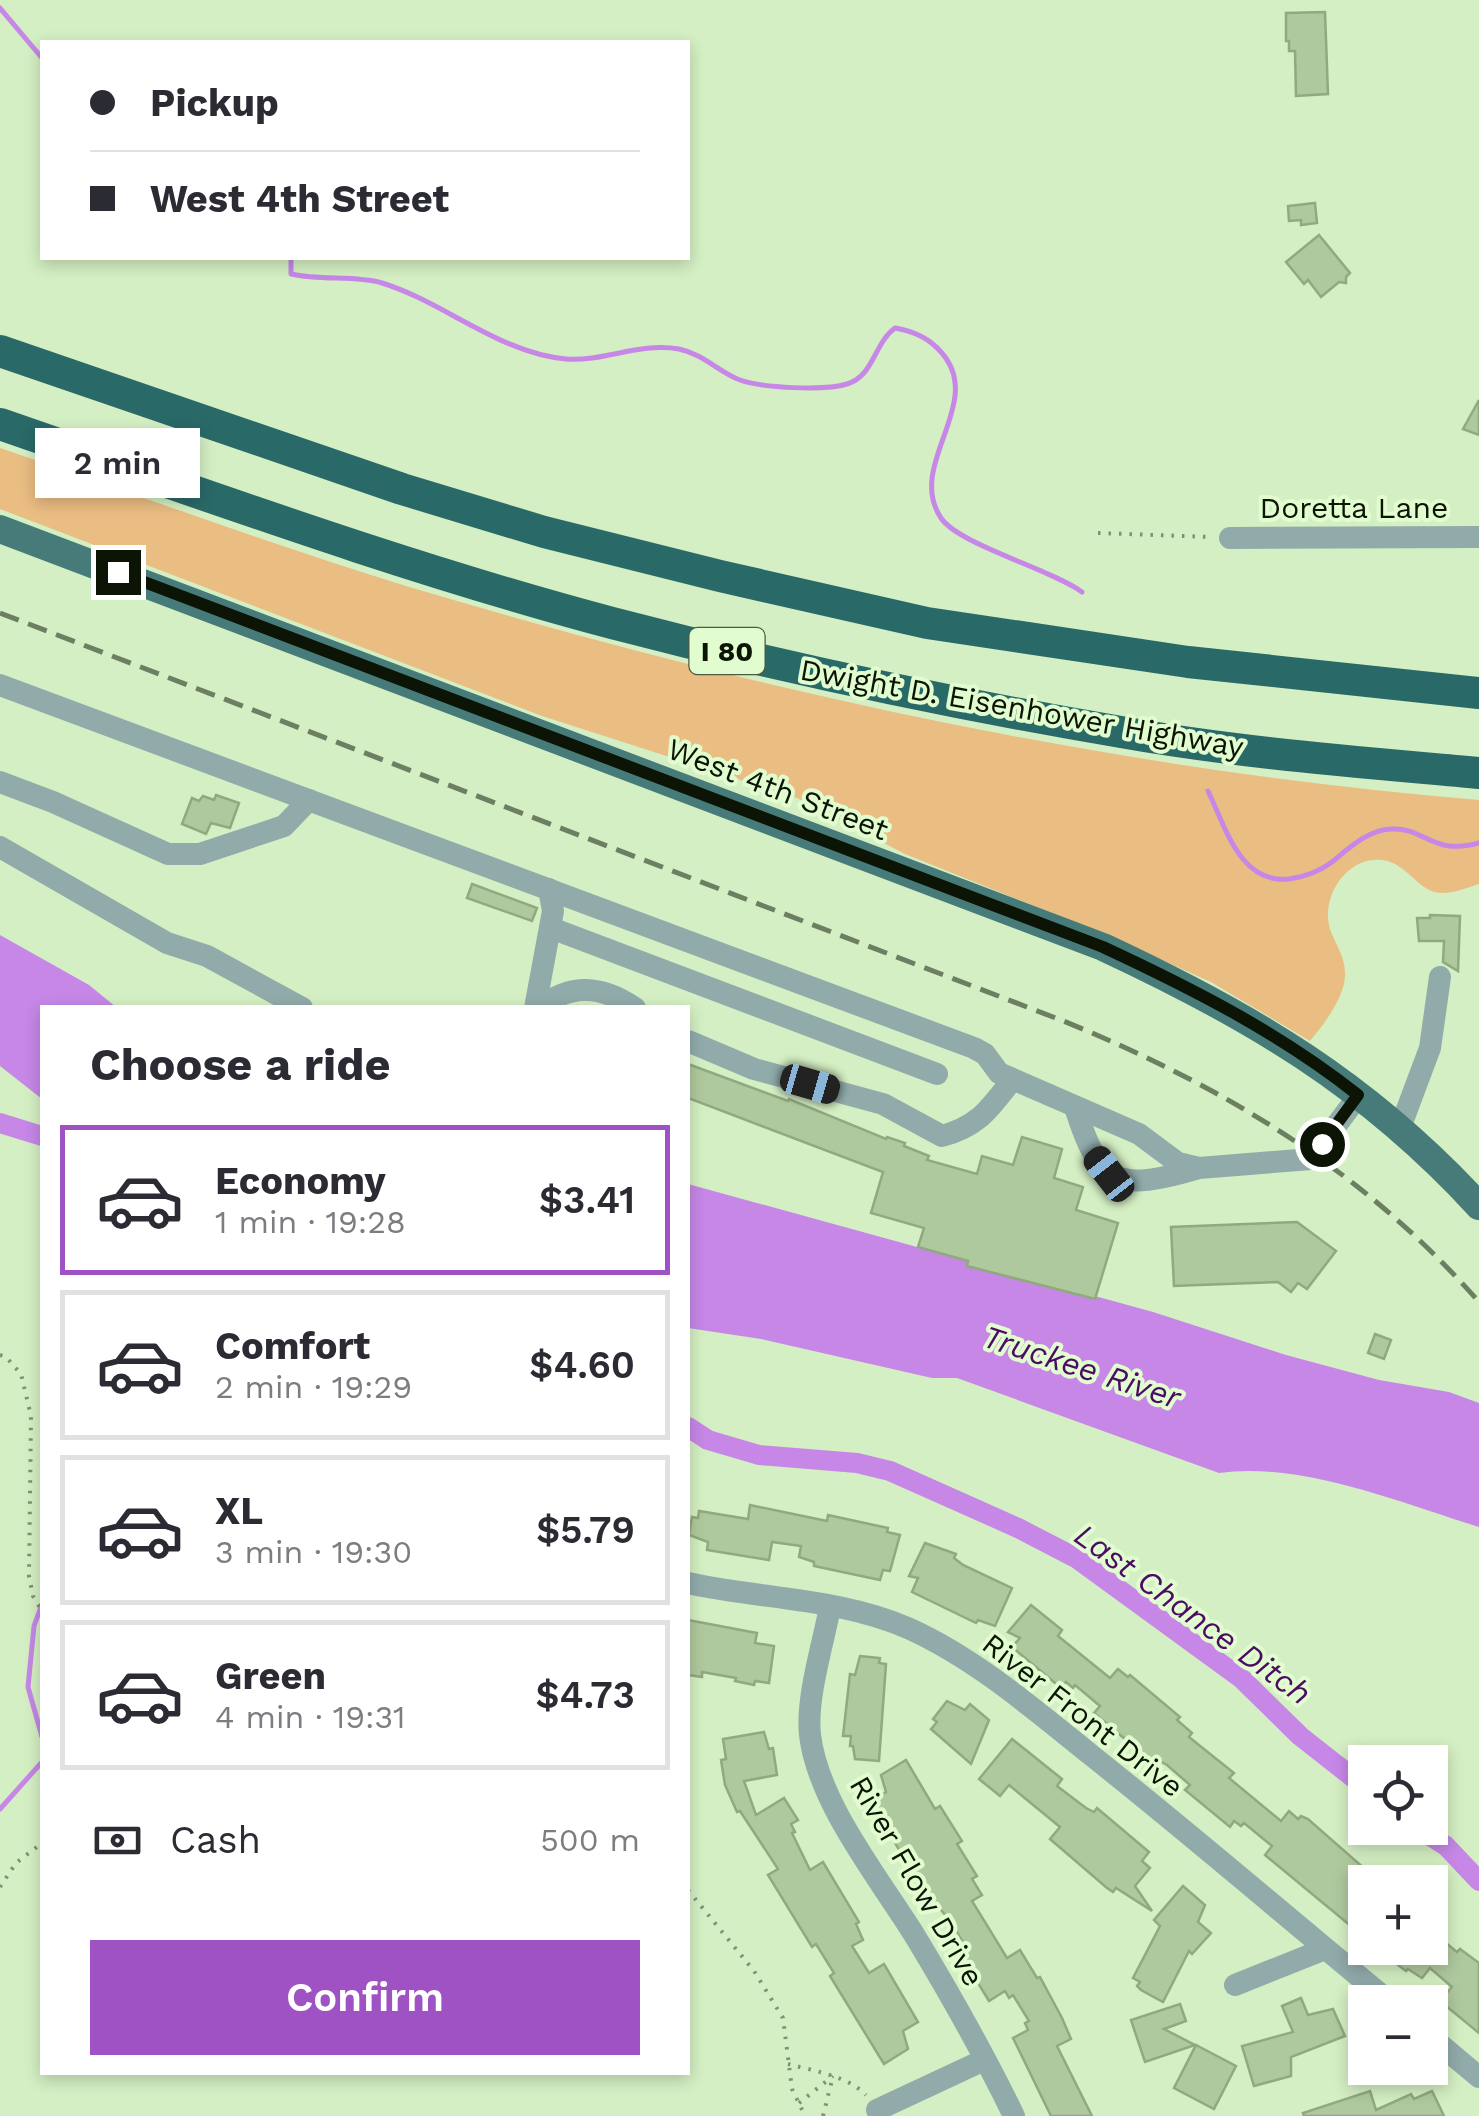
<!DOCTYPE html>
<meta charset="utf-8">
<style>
:root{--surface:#fff;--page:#f2f2f3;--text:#2b2b33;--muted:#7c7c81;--line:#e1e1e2;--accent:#9f52c4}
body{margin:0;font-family:"Work Sans",sans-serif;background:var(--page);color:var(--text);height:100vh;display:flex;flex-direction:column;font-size:38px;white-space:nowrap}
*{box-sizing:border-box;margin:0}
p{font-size:32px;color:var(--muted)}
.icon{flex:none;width:55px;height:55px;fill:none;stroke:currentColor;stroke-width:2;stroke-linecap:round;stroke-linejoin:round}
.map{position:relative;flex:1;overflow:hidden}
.panel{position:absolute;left:40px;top:1005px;width:650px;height:1070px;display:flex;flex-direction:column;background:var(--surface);border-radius:0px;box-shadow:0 5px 15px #0003}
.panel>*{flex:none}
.hud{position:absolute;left:40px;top:40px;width:650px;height:220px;border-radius:0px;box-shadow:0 5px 15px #0003;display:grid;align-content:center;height:220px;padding:0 50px;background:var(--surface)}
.buttons{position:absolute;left:1348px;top:1745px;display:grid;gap:20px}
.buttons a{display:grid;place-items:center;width:100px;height:100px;border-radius:0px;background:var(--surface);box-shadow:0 5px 15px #0003;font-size:50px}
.end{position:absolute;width:45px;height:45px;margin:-22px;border:12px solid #0b1405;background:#fff;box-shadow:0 0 0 5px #fff}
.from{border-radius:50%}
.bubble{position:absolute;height:70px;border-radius:0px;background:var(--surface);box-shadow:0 5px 15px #0003;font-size:32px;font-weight:600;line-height:70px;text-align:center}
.car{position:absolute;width:30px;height:60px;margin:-30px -15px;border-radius:12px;box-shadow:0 0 8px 2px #0007;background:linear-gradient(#222 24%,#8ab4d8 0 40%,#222 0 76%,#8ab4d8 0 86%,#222 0)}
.hud b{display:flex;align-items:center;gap:35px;height:95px;font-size:38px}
.hud b+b{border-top:2px solid var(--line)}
.hud i{width:25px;height:25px;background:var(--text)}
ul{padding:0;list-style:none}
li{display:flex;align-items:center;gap:30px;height:150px;margin:0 20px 15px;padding:0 30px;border:5px solid var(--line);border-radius:0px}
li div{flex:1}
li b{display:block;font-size:38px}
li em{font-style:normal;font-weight:600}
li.selected{border-color:var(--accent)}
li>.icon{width:90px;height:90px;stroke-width:1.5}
h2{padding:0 50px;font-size:45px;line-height:120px}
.pay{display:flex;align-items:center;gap:25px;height:110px;padding:0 50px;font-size:38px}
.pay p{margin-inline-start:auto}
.primary-button{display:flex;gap:20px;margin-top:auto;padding:20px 50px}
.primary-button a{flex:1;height:115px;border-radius:0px;background:var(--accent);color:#fff;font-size:40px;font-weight:600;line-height:115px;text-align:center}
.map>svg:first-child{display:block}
</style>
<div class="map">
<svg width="1479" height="2116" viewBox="0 0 1479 2116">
<rect width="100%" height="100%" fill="#d4efc3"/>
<!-- green -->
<path fill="#eabd83" d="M0 448C135 494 270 544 406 586 756 691 1115 770 1479 800V884C1466 888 1448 896 1434 892 1413 885 1402 857 1374 860 1342 862 1321 901 1330 929 1335 944 1345 956 1345 973 1346 996 1324 1024 1310 1041L1211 982 1104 934 905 854 797 798 542 716 0 509Z"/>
<!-- water -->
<g fill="#c687e7">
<path d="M0 935 89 985 116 1007 42 1008V1099L0 1066Z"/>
<path d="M688 1184 1153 1312 1286 1355 1379 1380 1449 1392 1479 1403V1527C1402 1503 1299 1461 1219 1473L957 1378H932L761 1339 688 1328Z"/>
</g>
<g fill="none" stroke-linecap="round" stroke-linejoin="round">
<!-- stream -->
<g stroke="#c687e7" stroke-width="5">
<path d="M0 8 42 58"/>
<path d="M291 258V274C322 281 355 275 382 283 444 302 499 353 566 359 604 362 639 342 679 349 703 354 719 372 740 380 762 388 825 391 847 384 874 376 874 343 895 328 913 331 929 338 941 352 987 403 905 464 941 518 958 544 1050 569 1082 592"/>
<path d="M1208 791C1226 828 1240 884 1289 879 1304 877 1320 871 1332 862 1349 848 1368 830 1391 829 1425 827 1431 856 1479 843"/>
<path d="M42 1604 34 1626 28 1687 42 1737"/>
<path d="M0 1809 42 1762"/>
</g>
<!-- canal -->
<g stroke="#c687e7" stroke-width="20">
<path d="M0 1123 42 1136"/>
<path d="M688 1427 708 1440 759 1455 857 1463 890 1471 1018 1528 1076 1558 1242 1679 1300 1736 1365 1787"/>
<path d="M1418 1828 1446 1846 1479 1881"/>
</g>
</g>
<!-- building -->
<g fill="#afc99e" stroke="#90a97f" stroke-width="2.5">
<path d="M1325 12 1328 94 1296 96 1295 51H1289V41H1286V13Z"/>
<path d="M1315 203 1317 223 1301 225V220L1289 221 1288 206Z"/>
<path d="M1319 235 1350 273 1346 277V283L1339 282 1321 297 1308 280 1304 284 1286 262Z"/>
<path d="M1479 400V435L1463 429Z"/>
<path d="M216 795 239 803 230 828 211 823 206 834 182 824 192 798 199 801 203 796 214 800Z"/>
<path d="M472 884 537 908 532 921 467 898Z"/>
<path d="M1430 915 1460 916 1458 971 1443 962 1444 941H1419L1417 918H1430Z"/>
<path d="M688 1064 788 1101 789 1099 886 1139 887 1137 905 1143 904 1146 929 1156 927 1160 977 1174 982 1156 1013 1165 1022 1137 1062 1149 1054 1178 1083 1187 1076 1210 1118 1223 1095 1299 967 1266 968 1261 918 1247 924 1228 871 1213 883 1172 688 1098Z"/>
<path d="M1297 1222 1336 1251 1307 1289 1298 1283 1291 1292 1278 1282 1174 1286 1171 1227Z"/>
<path d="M1375 1334 1391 1340 1384 1359 1368 1353Z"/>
<path d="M750 1505 827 1521 828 1515 888 1528 887 1532 900 1535 890 1571 883 1570 880 1580 814 1566V1562L799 1557 801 1546 772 1542 769 1560 707 1550 708 1542 689 1535 692 1517 698 1518 699 1511 748 1519Z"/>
<path d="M925 1543 956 1554 954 1558 963 1565 1012 1588 995 1626 978 1620 976 1623 912 1592 918 1578 909 1576Z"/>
<path d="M1031 1605 1062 1630 1058 1636 1110 1678 1118 1669 1128 1677 1130 1675 1180 1717 1177 1720 1192 1733 1189 1737 1234 1773 1229 1778 1281 1821 1289 1811 1298 1819 1301 1816 1308 1819 1365 1869V1923L1358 1932 1265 1855 1272 1846 1244 1823 1241 1826 1234 1821 1230 1827 1185 1790 1190 1785 1167 1765 1153 1757 1150 1760 1094 1713 1100 1706 1075 1685 1073 1688 1066 1682 1061 1688 1012 1647 1020 1638 1008 1632Z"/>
<path d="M688 1620 757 1633 755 1643 774 1646 769 1683 755 1681 754 1685 735 1681 736 1678 702 1672V1677L688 1675Z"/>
<path d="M860 1656 880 1658 879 1663 886 1664 879 1761 855 1759 853 1746H850L851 1736H843L850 1674 855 1675Z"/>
<path d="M947 1701 965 1710 970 1704 989 1720 971 1764 931 1729 937 1722 933 1719Z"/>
<path d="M764 1732 769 1749 773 1748 777 1775 744 1781 756 1815 784 1798 798 1820 791 1824 795 1832 792 1833 810 1870 823 1862 859 1922 856 1924 863 1940 852 1946 869 1973 884 1964 918 2022 903 2031 908 2049 884 2064 830 1976 834 1973 816 1944 812 1947 768 1875 778 1869 740 1811 737 1812 725 1785 721 1760 726 1759 723 1739Z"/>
<path d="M1012 1739 1062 1779 1057 1786 1086 1808 1094 1812 1097 1808 1149 1852 1142 1861 1150 1868 1135 1886 1152 1911 1116 1888 1113 1892 1107 1888 1050 1839 1060 1827 1009 1785 1000 1796 979 1779Z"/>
<path d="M906 1760 935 1809 940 1806 962 1841 957 1844 977 1876 972 1879 982 1895 972 1901 1007 1958 1020 1950 1037 1978 1040 1977 1062 2018 1071 2039 1057 2046 1092 2116H1051L1013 2038 1028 2030 1025 2023 1029 2021 1013 1995 1009 1998 1005 1991 989 2001 956 1947 963 1942 947 1917 935 1903 932 1906 871 1802 886 1792 881 1775Z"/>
<path d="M1183 1886 1205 1905 1198 1922 1211 1933 1192 1954 1189 1951 1163 2002 1141 1990 1137 1986 1140 1982 1133 1978 1160 1926 1154 1920Z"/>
<path d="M1430 1930 1457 1952 1460 1949 1479 1963V2033L1440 2001 1452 1987 1430 1968 1422 1978 1408 1969 1406 1971 1376 1948H1430Z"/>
<path d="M1301 1998 1308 2015 1333 2009 1345 2036 1291 2057V2076L1254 2086 1242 2046 1293 2032 1282 2006Z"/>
<path d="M1180 2004 1186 2021 1164 2029 1195 2045 1145 2062 1131 2020Z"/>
<path d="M1196 2045 1236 2066 1214 2109 1174 2088Z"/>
<path d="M1370 2091 1376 2110 1411 2094 1414 2099 1432 2091 1444 2116H1304L1303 2113Z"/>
</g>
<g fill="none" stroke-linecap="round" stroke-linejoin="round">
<!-- path -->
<g stroke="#7e9272" stroke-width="4" stroke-dasharray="2.5 8" stroke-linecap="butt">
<path d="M1098 533 1210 537"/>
<path d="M0 1355 6 1357 21 1374 31 1416 29 1576 33 1596 42 1611"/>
<path d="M0 1887 16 1863 42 1843"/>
<path d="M688 1890 754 1971 783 2018 792 2089 805 2116"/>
<path d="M788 2064C814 2071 848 2076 866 2095"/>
<path d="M799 2103 833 2076"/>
<path d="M823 2116 833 2076"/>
</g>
<!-- minor -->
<g stroke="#91abaa" stroke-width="22">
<path d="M1230 538 1479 537"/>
<path d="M0 685 974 1048 985 1054 999 1073 1139 1134 1178 1163 1199 1168 1311 1159 1359 1095"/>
<path d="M0 782 53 802 168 854H200L284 826 309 800"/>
<path d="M0 847 167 943 207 956 302 1008"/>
<path d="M551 928 937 1074"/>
<path d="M535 1008 553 911 549 889"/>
<path d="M539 1008C571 983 601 985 635 1008"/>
<path d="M688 1041 754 1069 883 1104 942 1136C979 1126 989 1109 1012 1080"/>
<path d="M1075 1107C1100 1187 1118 1191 1196 1169"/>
<path d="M1400 1128 1430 1048 1440 977"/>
<path d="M688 1583C760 1599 841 1598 910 1629 976 1659 1035 1710 1091 1755 1192 1835 1290 1920 1390 2002"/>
<path d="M830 1607C823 1645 806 1697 810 1735 818 1803 879 1878 915 1936 950 1994 984 2054 1014 2116"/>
<path d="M1235 1985 1325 1949"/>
<path d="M1430 2036 1479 2077"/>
<path d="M877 2110 984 2060"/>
</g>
<!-- major -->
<path stroke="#477b79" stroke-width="28" d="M0 529 1103 947C1251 1016 1367 1084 1479 1206"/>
<!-- highway -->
<g stroke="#296968" stroke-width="32">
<path d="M0 351 402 489 544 532 720 576 927 623 1188 662 1479 693"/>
<path d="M0 424C203 494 405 568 612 623 780 667 950 703 1121 732 1239 753 1360 762 1479 773"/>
</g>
<!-- rail -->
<path stroke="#6d7f62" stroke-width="5" stroke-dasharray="20 10" stroke-linecap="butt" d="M0 613 1061 1020C1223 1086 1362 1169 1479 1302"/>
</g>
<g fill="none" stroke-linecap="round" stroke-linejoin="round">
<!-- route -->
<path stroke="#0b1405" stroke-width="12" d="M118 572 1103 947C1193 989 1280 1033 1358 1095L1322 1144"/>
</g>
<g text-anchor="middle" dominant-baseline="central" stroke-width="8" stroke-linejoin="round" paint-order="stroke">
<!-- shield labels -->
<rect fill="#e1fccf" stroke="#4b5a42" stroke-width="2.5" x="689.5" y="628" width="75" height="46" rx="8"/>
<g font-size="28" font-weight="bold" fill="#0b1405">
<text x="727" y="651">I 80</text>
</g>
<!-- street labels -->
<g font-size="30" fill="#0b1405" stroke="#e1fccf">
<text x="1354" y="507">Doretta Lane</text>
<text transform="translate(1022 708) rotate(10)">Dwight D. Eisenhower Highway</text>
<text transform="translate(778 789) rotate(21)">West 4th Street</text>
<text transform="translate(1083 1715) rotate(38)">River Front Drive</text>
<text transform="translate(917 1881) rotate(60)">River Flow Drive</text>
</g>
<!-- water labels -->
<g font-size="32" font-style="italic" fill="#4b0c64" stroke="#e1fccf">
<text transform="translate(1082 1367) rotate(18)">Truckee River</text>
<text transform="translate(1193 1614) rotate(36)">Last Chance Ditch</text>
</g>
</g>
</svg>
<div class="buttons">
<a><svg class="icon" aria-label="locate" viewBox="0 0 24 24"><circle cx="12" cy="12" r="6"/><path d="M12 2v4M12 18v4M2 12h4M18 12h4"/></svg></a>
<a>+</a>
<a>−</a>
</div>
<i class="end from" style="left:1322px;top:1144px"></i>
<i class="end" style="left:118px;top:572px"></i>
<div class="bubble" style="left:35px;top:428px;width:165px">2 min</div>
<i class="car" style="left:810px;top:1084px;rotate:106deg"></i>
<i class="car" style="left:1109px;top:1174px;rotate:322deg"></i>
<div class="hud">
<b><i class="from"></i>Pickup</b>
<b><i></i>West 4th Street</b>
</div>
<section class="panel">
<h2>Choose a ride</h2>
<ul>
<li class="selected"><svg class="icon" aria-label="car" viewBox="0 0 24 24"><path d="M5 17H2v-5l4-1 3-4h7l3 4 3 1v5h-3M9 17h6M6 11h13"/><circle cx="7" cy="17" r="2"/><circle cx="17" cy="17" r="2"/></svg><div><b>Economy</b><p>1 min · 19:28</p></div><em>$3.41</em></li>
<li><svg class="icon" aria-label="car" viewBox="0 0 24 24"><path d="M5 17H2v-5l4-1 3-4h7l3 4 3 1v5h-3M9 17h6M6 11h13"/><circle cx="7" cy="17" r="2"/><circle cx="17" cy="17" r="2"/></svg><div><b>Comfort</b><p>2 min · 19:29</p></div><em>$4.60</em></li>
<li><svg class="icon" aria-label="car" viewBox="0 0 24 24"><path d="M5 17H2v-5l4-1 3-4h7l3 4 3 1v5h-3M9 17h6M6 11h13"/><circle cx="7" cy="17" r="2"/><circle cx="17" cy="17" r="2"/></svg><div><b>XL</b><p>3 min · 19:30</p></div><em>$5.79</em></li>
<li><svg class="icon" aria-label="car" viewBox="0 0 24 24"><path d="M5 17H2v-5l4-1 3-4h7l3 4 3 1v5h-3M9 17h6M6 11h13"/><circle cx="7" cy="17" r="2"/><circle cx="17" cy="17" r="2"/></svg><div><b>Green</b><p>4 min · 19:31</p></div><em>$4.73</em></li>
</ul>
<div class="pay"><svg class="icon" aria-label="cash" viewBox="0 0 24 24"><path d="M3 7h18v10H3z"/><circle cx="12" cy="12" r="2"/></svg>Cash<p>500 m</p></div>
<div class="primary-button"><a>Confirm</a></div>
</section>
</div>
